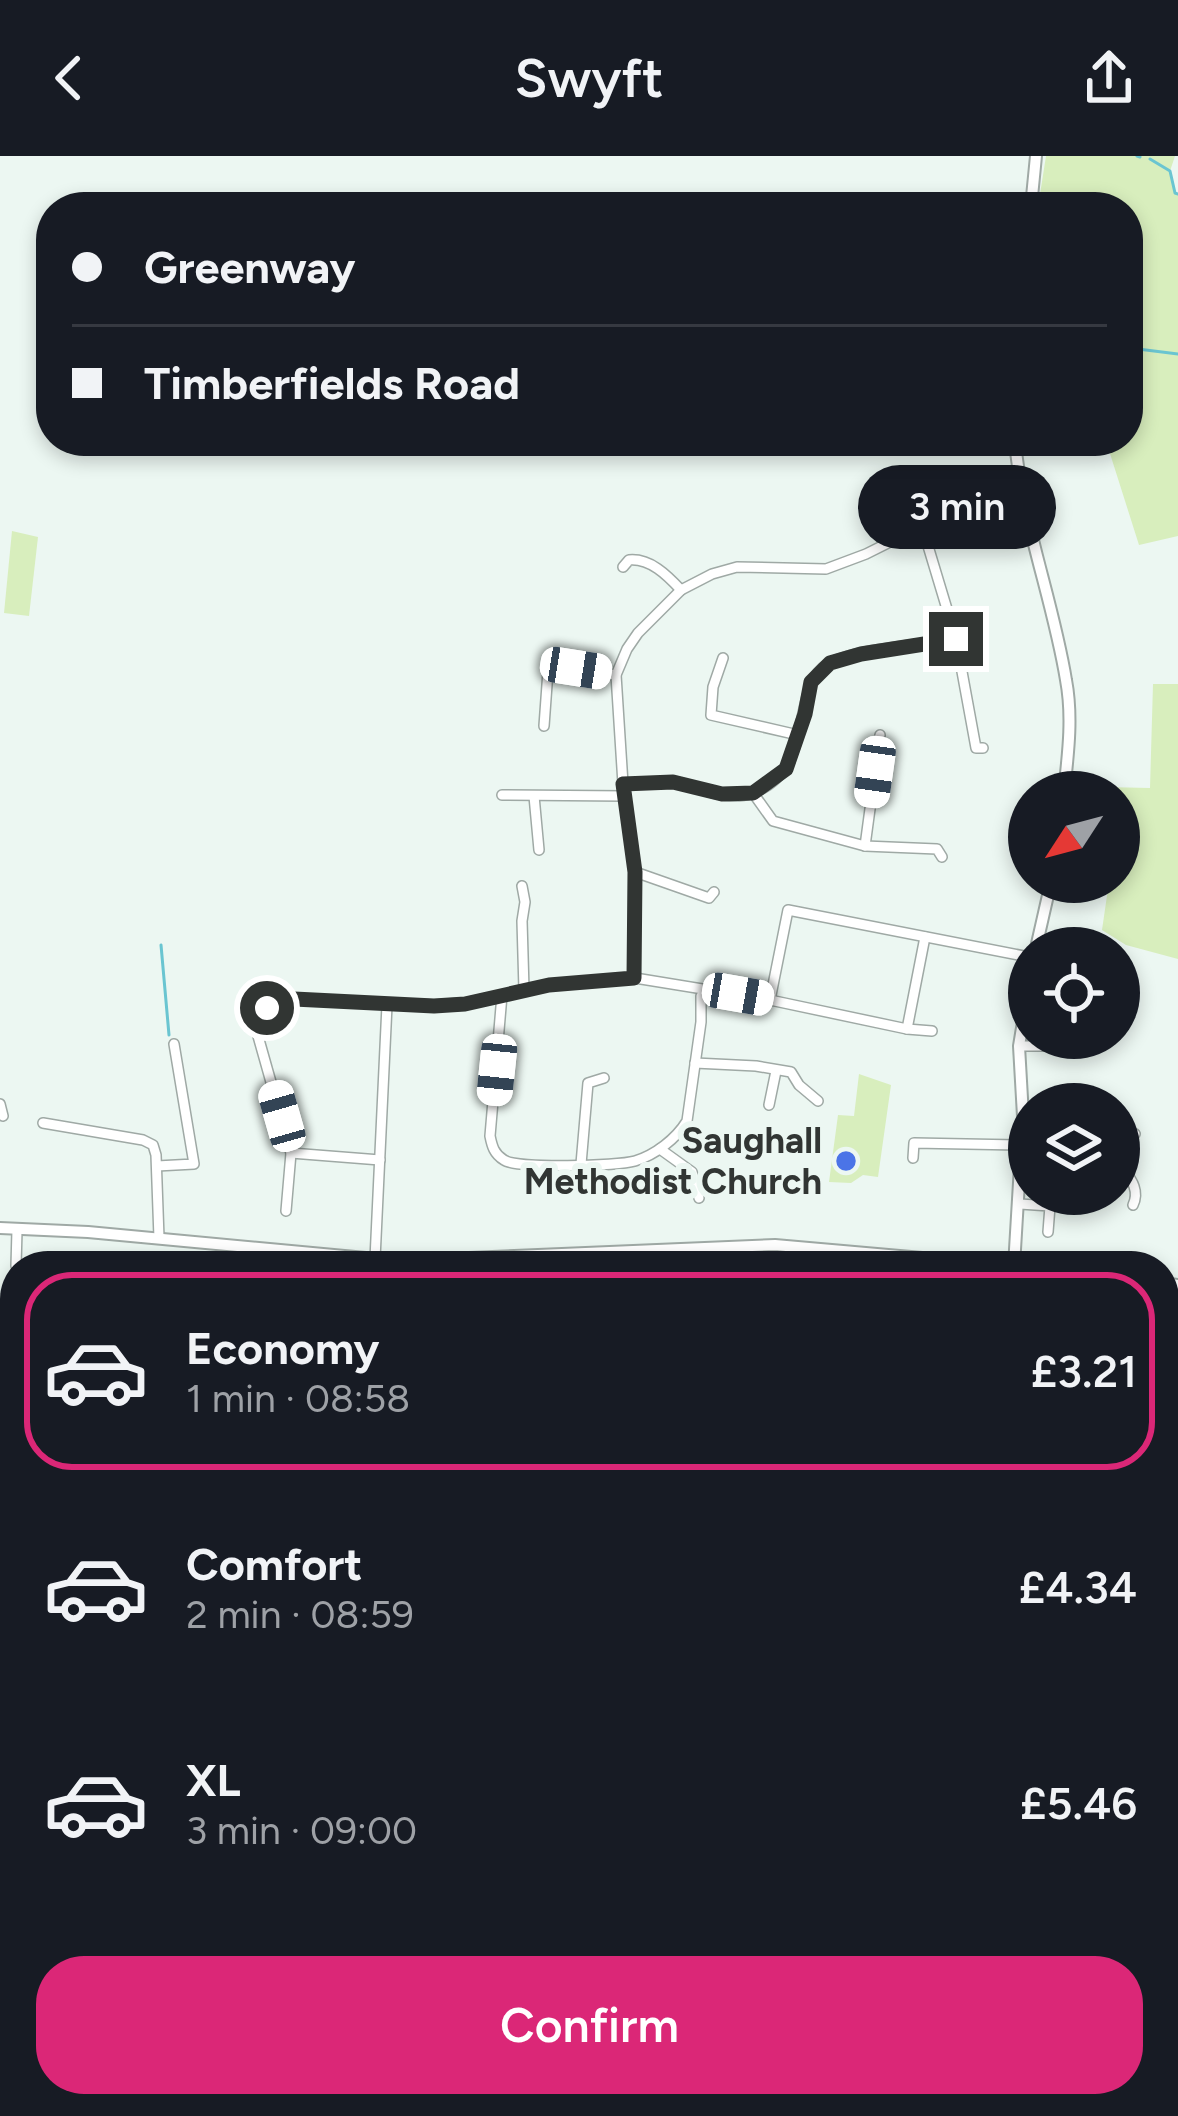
<!DOCTYPE html>
<meta charset="utf-8">
<style>
:root{--surface:#171b24;--page:#20242c;--text:#f1f3f6;--muted:#9ea1a6;--line:#363941;--accent:#db2777}
body{margin:0;font-family:Figtree,sans-serif;background:var(--page);color:var(--text);height:100vh;display:flex;flex-direction:column;font-size:45px;white-space:nowrap}
*{box-sizing:border-box;margin:0}
p{font-size:39px;color:var(--muted)}
.icon{flex:none;width:66px;height:66px;fill:none;stroke:currentColor;stroke-width:2;stroke-linecap:round;stroke-linejoin:round}
.map{position:relative;flex:1;overflow:hidden}
.drawer{position:absolute;left:0px;top:1095px;width:1179px;height:867px;display:flex;flex-direction:column;background:var(--surface);border-radius:48px 48px 0 0;box-shadow:0 6px 18px #0003}
.drawer>*{flex:none}
.guide{position:absolute;left:36px;top:36px;width:1107px;height:264px;border-radius:48px;box-shadow:0 6px 18px #0003;display:grid;align-content:center;height:264px;padding:0 36px;background:var(--surface)}
.needle{width:78px;rotate:234deg}
.controls{position:absolute;left:1008px;top:615px;display:grid;gap:24px}
.controls a{display:grid;place-items:center;width:132px;height:132px;border-radius:50%;background:var(--surface);box-shadow:0 6px 18px #0003;font-size:60px}
.end{position:absolute;width:54px;height:54px;margin:-27px;border:15px solid #313533;background:#fff;box-shadow:0 0 0 6px #fff}
.from{border-radius:50%}
.bubble{position:absolute;height:84px;border-radius:42px;background:var(--surface);box-shadow:0 6px 18px #0003;font-size:39px;font-weight:600;line-height:84px;text-align:center}
.car{position:absolute;width:36px;height:72px;margin:-36px -18px;border-radius:15px;box-shadow:0 0 9px 3px #0007;background:linear-gradient(#fff 24%,#345 0 40%,#fff 0 76%,#345 0 86%,#fff 0)}
.guide b{display:flex;align-items:center;gap:42px;height:114px;font-size:45px}
.guide b+b{border-top:3px solid var(--line)}
.guide i{width:30px;height:30px;background:var(--text)}
ul{padding:21px 0 0;list-style:none}
li{display:flex;align-items:center;gap:36px;height:198px;margin:0 24px 18px;padding:0 12px;border:6px solid transparent;border-radius:48px}
li div{flex:1}
li b{display:block;font-size:45px}
li em{font-style:normal;font-weight:600}
li.selected{border-color:var(--accent)}
li>.icon{width:108px;height:108px;stroke-width:1.5}
.action{display:flex;gap:24px;margin-top:auto;padding:24px 36px}
.action a{flex:1;height:138px;border-radius:48px;background:var(--accent);color:#fff;font-size:48px;font-weight:600;line-height:138px;text-align:center}
header{display:flex;justify-content:space-between;align-items:center;height:156px;padding:0 36px;background:var(--surface);font-size:54px;font-weight:600}
.map>svg:first-child{display:block}
</style>
<header><svg class="icon" aria-label="back" viewBox="0 0 24 24"><path d="M15 5l-7 7 7 7"/></svg>Swyft<svg class="icon" aria-label="share" viewBox="0 0 24 24"><path d="M12 15V3M7 8l5-5 5 5M5 13v7h14v-7"/></svg></header>
<div class="map">
<svg width="1178" height="1960" viewBox="0 0 1178 1960">
<rect width="100%" height="100%" fill="#ecf7f2"/>
<!-- green -->
<g fill="#d8eebd">
<path d="M1046 0H1175L1170 15 1175 37 1178 38V380L1139 389 1106 285H1128V269L1138 266 1133 176 1128 175V51H1038Z"/>
<path d="M12 375 38 381 29 460 4 457Z"/>
<path d="M1153 528H1178V803L1126 789 1102 774 1109 726H1119V636H1106L1105 631 1150 632Z"/>
<path d="M859 918 891 929 878 1021 863 1019 851 1027 829 1026 838 959 854 960Z"/>
<path d="M1164 1423 1178 1426V1847L1164 1831Z"/>
<path d="M15 1475V1583H0V1477Z"/>
</g>
<g fill="none" stroke-linecap="round" stroke-linejoin="round">
<!-- stream -->
<g stroke="#6ac5d1" stroke-width="3">
<path d="M1137 0 1140 1"/>
<path d="M1150 3 1170 15 1175 37 1178 38"/>
<path d="M1138 193 1178 198"/>
<path d="M161 789 169 879"/>
<path d="M1164 1423 1178 1426"/>
<path d="M1164 1822 1178 1826"/>
<path d="M212 1947 213 1960"/>
<path d="M238 1947 239 1960"/>
</g>
<defs>
<g id="minor">
<path d="M922 370 956 483 976 592H983"/>
<path d="M623 411 629 404C650 402 667 419 681 434"/>
<path d="M723 502 713 531 711 559 798 579"/>
<path d="M544 570 548 515 576 513 616 519"/>
<path d="M623 628C639 627 654 625 670 626 696 628 724 647 752 637 817 615 789 530 828 508 857 492 921 489 956 483"/>
<path d="M753 637 773 665 865 690 937 693 942 701"/>
<path d="M502 639 625 640"/>
<path d="M534 640 539 694"/>
<path d="M865 690 880 579"/>
<path d="M635 716 709 742 714 736"/>
<path d="M522 730 525 746 522 765 524 834"/>
<path d="M635 822V716L623 628 616 519 627 493 638 477 681 434 712 418 737 411 826 413 866 398 922 370 1024 345"/>
<path d="M502 839 490 980C492 990 494 998 504 1004 517 1013 617 1010 635 1005 655 999 676 983 687 965L701 866V840L706 833"/>
<path d="M770 844 788 754 1029 801"/>
<path d="M1119 852H1125"/>
<path d="M907 873 925 781"/>
<path d="M1019 890H1083"/>
<path d="M695 907 756 910 791 916 799 929 818 945"/>
<path d="M0 948 3 960"/>
<path d="M769 949 776 915"/>
<path d="M43 967 143 984 153 989 156 999 159 1082"/>
<path d="M1119 989 1135 978"/>
<path d="M660 993 692 1016 699 1042"/>
<path d="M291 997 380 1004"/>
<path d="M913 1002 914 987 1020 989"/>
<path d="M1119 1006C1128 1020 1141 1032 1133 1049"/>
<path d="M581 1008 588 927 604 922"/>
<path d="M157 1010 194 1008 174 888"/>
<path d="M1020 1048 1050 1050 1048 1076"/>
<path d="M286 1055 291 997 256 873C261 857 267 851 282 843L433 849 465 847 549 829 635 822 770 844 907 873 932 875"/>
<path d="M737 1091 742 1110"/>
<path d="M375 1103 387 849"/>
<path d="M16 1110 17 1074"/>
<path d="M11 1246 15 1247"/>
<path d="M0 1302 15 1296"/>
<path d="M225 1947 226 1960"/>
</g>
<g id="tertiary">
<path d="M1031 51 1036 0"/>
<path d="M1015 285C1022 366 1053 444 1066 524 1073 561 1068 599 1064 636"/>
<path d="M1036 792 1051 726"/>
<path d="M0 1072 88 1076 398 1105 775 1089 1013 1110"/>
<path d="M1014 1110 1023 960 1019 890 1029 829"/>
<path d="M1164 1127 1178 1129"/>
</g>
</defs>
<!-- minor casing -->
<use href="#minor" stroke="#9fa9a5" stroke-width="12"/>
<!-- tertiary casing -->
<use href="#tertiary" stroke="#9fa9a5" stroke-width="14"/>
<!-- minor -->
<use href="#minor" stroke="#fff" stroke-width="9"/>
<!-- tertiary -->
<use href="#tertiary" stroke="#fff" stroke-width="10"/>
</g>
<g fill="none" stroke-linecap="round" stroke-linejoin="round">
<!-- route -->
<path stroke="#313533" stroke-width="15" d="M267 852 282 843H294L434 850 465 848 549 829 634 822 635 716 623 628 673 626 722 638 753 637 786 613 805 558 811 526 830 507 861 498 956 483"/>
</g>
<!-- markers -->
<circle fill="#4b74e7" stroke="#ecf7f2" stroke-width="4.5" cx="846" cy="1005" r="12"/>
<g text-anchor="middle" dominant-baseline="central" stroke-width="12" stroke-linejoin="round" paint-order="stroke">
<!-- poi labels -->
<g font-size="36" font-weight="bold" fill="#313533" stroke="#ecf7f2" text-anchor="end">
<text x="822" y="984">Saughall<tspan x="822" dy="41">Methodist Church</tspan></text>
</g>
</g>
</svg>
<div class="controls">
<a><svg class="needle" viewBox="-14 -14 28 28"><path d="M0-13l5 13h-10z" fill="#e53935"/><path d="M0 13l5-13h-10z" fill="#9ea1a6"/></svg></a>
<a><svg class="icon" aria-label="locate" viewBox="0 0 24 24"><circle cx="12" cy="12" r="6"/><path d="M12 2v4M12 18v4M2 12h4M18 12h4"/></svg></a>
<a><svg class="icon" aria-label="layers" viewBox="0 0 24 24"><path d="M12 4l9 5-9 5-9-5zM3 14l9 5 9-5"/></svg></a>
</div>
<i class="end from" style="left:267px;top:852px"></i>
<i class="end" style="left:956px;top:483px"></i>
<div class="bubble" style="left:858px;top:309px;width:198px">3 min</div>
<i class="car" style="left:576px;top:512px;rotate:99deg"></i>
<i class="car" style="left:875px;top:616px;rotate:188deg"></i>
<i class="car" style="left:738px;top:838px;rotate:100deg"></i>
<i class="car" style="left:497px;top:914px;rotate:186deg"></i>
<i class="car" style="left:282px;top:960px;rotate:344deg"></i>
<div class="guide">
<b><i class="from"></i>Greenway</b>
<b><i></i>Timberfields Road</b>
</div>
<section class="drawer">
<ul>
<li class="selected"><svg class="icon" aria-label="car" viewBox="0 0 24 24"><path d="M5 17H2v-5l4-1 3-4h7l3 4 3 1v5h-3M9 17h6M6 11h13"/><circle cx="7" cy="17" r="2"/><circle cx="17" cy="17" r="2"/></svg><div><b>Economy</b><p>1 min · 08:58</p></div><em>£3.21</em></li>
<li><svg class="icon" aria-label="car" viewBox="0 0 24 24"><path d="M5 17H2v-5l4-1 3-4h7l3 4 3 1v5h-3M9 17h6M6 11h13"/><circle cx="7" cy="17" r="2"/><circle cx="17" cy="17" r="2"/></svg><div><b>Comfort</b><p>2 min · 08:59</p></div><em>£4.34</em></li>
<li><svg class="icon" aria-label="car" viewBox="0 0 24 24"><path d="M5 17H2v-5l4-1 3-4h7l3 4 3 1v5h-3M9 17h6M6 11h13"/><circle cx="7" cy="17" r="2"/><circle cx="17" cy="17" r="2"/></svg><div><b>XL</b><p>3 min · 09:00</p></div><em>£5.46</em></li>
</ul>
<div class="action"><a>Confirm</a></div>
</section>
</div>
